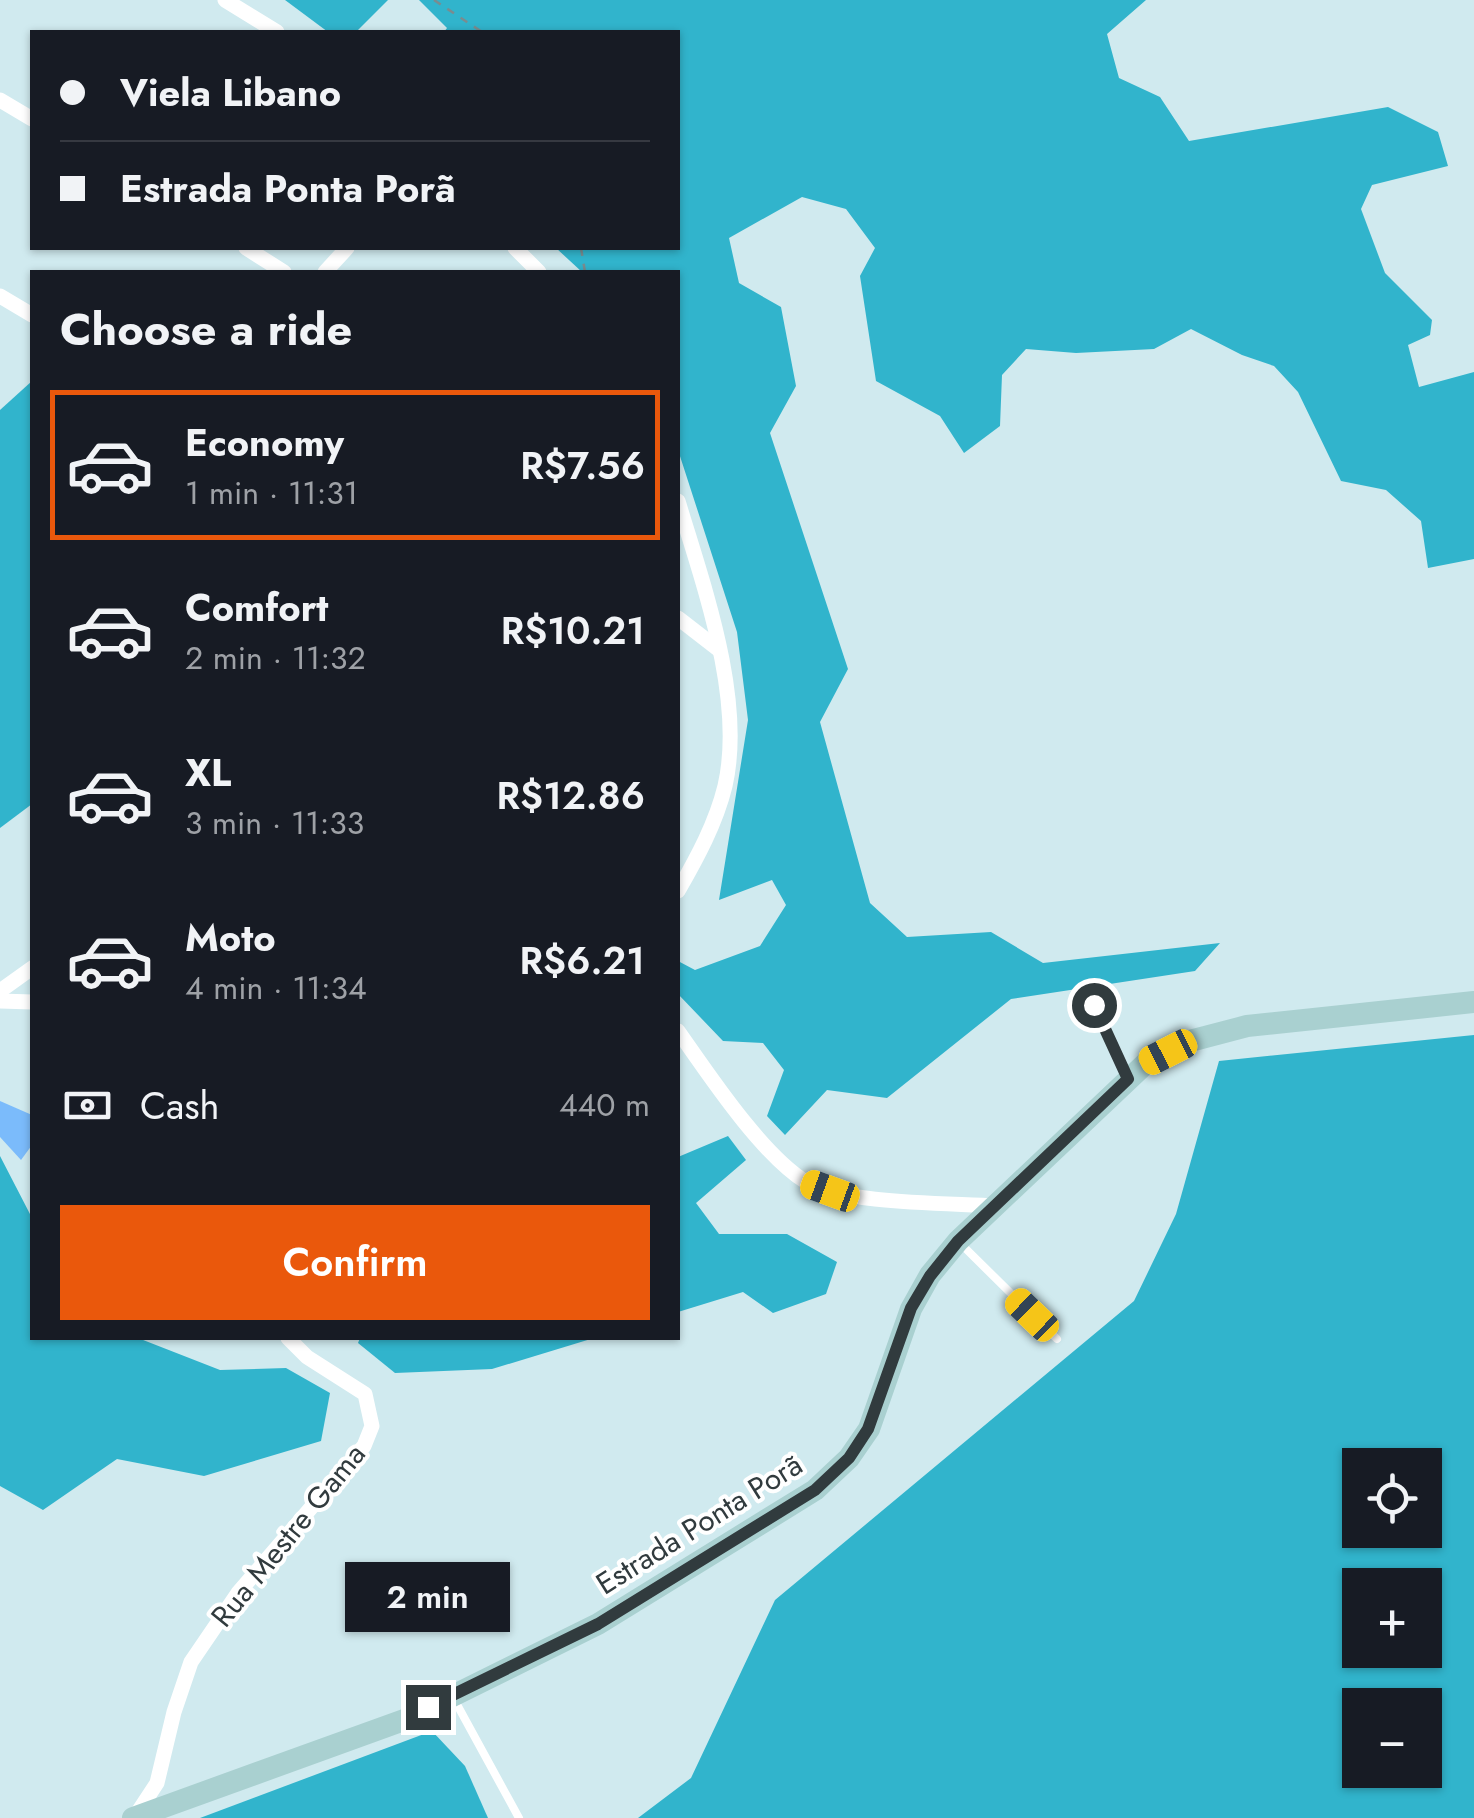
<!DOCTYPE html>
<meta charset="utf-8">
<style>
:root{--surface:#171b24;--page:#20242c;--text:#f1f3f6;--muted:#9ea1a6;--line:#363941;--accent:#ea580c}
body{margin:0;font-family:Jost,sans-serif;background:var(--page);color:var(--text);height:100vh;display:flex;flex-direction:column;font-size:38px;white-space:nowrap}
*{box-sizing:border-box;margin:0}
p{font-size:32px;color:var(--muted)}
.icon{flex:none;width:55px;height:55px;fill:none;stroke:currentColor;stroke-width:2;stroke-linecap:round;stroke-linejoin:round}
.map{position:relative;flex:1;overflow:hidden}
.sheet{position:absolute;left:30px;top:270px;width:650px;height:1070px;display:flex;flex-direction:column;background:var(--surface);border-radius:0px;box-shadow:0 2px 8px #0004}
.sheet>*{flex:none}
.top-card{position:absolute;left:30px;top:30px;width:650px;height:220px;border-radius:0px;box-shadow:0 2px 8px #0004;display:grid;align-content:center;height:220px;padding:0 30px;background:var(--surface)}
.tools{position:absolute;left:1342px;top:1448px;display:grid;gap:20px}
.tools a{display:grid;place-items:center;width:100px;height:100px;border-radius:0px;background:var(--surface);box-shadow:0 2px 8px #0004;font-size:50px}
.end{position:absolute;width:45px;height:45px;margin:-22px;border:12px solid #313b3e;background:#fff;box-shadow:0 0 0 5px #fff}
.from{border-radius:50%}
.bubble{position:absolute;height:70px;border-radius:0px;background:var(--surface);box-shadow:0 2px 8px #0004;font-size:32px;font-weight:600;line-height:70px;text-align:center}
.car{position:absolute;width:30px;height:60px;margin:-30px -15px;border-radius:12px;box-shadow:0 0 8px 2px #0007;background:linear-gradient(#f5c518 24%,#345 0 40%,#f5c518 0 76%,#345 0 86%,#f5c518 0)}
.top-card b{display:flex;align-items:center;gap:35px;height:95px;font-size:38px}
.top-card b+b{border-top:2px solid var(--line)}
.top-card i{width:25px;height:25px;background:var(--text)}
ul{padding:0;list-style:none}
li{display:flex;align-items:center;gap:30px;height:150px;margin:0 20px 15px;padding:0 10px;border:5px solid transparent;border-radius:0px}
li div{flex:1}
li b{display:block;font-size:38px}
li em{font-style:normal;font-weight:600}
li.current{border-color:var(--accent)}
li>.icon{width:90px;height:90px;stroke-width:1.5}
h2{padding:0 30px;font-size:45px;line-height:120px}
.pay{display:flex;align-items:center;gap:25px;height:110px;padding:0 30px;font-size:38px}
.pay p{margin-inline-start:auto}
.primary-button{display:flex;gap:20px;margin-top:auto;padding:20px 30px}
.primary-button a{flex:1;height:115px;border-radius:0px;background:var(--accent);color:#fff;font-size:40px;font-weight:600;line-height:115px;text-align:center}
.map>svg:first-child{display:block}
</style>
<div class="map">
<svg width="1474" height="1818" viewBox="0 0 1474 1818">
<rect width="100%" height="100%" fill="#d0eaef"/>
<!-- forest -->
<g fill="#31b4cc" fill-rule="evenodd">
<path d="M285 0H388L356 32H328Z"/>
<path d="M419 0H1146L1107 34 1119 78 1160 97 1189 141 1388 107 1438 132 1448 166 1372 185 1361 209 1385 273 1432 320 1430 335 1408 345 1419 387 1474 372V559L1428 568 1421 521 1386 490 1341 481 1298 392 1274 366 1242 355 1191 329 1154 349 1076 353 1026 349 1002 375 1000 426 964 453 940 416 876 381 860 276 875 248 846 209 802 197 729 238 739 283 781 307 796 386 770 433 848 669 820 722 870 903 907 937 991 932 1043 963 1220 943 1195 971 1011 999 887 1098 827 1090 785 1135 767 1116 784 1070 763 1043 723 1041 678 994V961L695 970 760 946 786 905 772 880 719 900 748 720 737 632 678 450V272H582L556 248H678V32H444L447 28Z"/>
<path d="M32 381V804L0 828V410Z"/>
<path d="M1474 1035V1818H638L691 1778 775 1600 1134 1301 1176 1214 1219 1061ZM1360 1465H1425V1530H1360ZM1425 1585V1650H1360V1585ZM1425 1705V1770H1360V1705Z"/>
<path d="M728 1136 746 1160 696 1203 719 1234H787L837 1262 826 1294 773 1313 743 1292 678 1312V1157Z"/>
<path d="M0 1156 31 1216 32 1338H138L220 1370 286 1368 330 1393 321 1441 204 1476 117 1459 43 1510 0 1486Z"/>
<path d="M360 1338H594L492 1369 395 1373 358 1343Z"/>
<path d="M432 1731 465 1766 488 1818H200Z"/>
</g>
<!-- water -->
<path fill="#7bbbfb" d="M0 1101 32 1115V1145L21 1160 0 1137Z"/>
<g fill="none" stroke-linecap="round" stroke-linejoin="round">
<!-- path -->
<g stroke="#7a8c8f" stroke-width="2.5" stroke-dasharray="8 8" stroke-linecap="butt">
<path d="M434 0 482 32"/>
<path d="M581 248 585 272"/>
</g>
<!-- lane -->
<g stroke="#fff" stroke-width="8">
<path d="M1094 1005 1126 1075"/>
<path d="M961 1244 1057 1339"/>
<path d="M454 1699 519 1818"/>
</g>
<!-- street -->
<g stroke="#fff" stroke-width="15">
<path d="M225 0 277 32"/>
<path d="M0 100 32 119"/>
<path d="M246 248 284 272"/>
<path d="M515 248 539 272"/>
<path d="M325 272 347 248"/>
<path d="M0 296 32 315"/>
<path d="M678 501C703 584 745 699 725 786 716 823 697 858 678 891"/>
<path d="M678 618 718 649"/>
<path d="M0 991 32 968"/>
<path d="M0 1001 32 1002"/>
<path d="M678 1031C709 1075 761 1154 806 1182 842 1204 950 1203 995 1206"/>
<path d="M134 1818 157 1783 174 1712 191 1662 238 1593 364 1446 372 1426 365 1394 307 1357 288 1338"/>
</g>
<!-- secondary -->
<path stroke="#a9d0d0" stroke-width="22" d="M133 1818 404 1720 598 1624 815 1490 849 1458 869 1429 911 1309 930 1275 958 1241 1146 1063 1190 1041 1247 1026 1474 1002"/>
</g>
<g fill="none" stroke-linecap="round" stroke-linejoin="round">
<!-- route -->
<path stroke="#313b3e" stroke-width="12" d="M428 1707 598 1624 815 1490 849 1458 868 1429 911 1308 930 1276 958 1241 1128 1079 1094 1005"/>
</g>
<g text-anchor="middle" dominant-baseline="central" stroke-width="8" stroke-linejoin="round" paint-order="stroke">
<!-- street labels -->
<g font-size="30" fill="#313b3e" stroke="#fff">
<text transform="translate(699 1524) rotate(-32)">Estrada Ponta Porã</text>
<text transform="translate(288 1535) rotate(-51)">Rua Mestre Gama</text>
</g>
</g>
</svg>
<div class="tools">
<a><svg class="icon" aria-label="locate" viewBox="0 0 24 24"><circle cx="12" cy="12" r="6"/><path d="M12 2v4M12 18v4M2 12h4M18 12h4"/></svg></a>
<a>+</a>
<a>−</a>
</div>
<i class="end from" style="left:1094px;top:1005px"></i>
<i class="end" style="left:428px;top:1707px"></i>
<div class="bubble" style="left:345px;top:1562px;width:165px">2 min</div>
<i class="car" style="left:1168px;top:1052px;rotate:243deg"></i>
<i class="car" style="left:830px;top:1191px;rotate:290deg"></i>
<i class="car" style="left:1032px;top:1315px;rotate:314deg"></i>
<div class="top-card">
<b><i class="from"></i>Viela Libano</b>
<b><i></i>Estrada Ponta Porã</b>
</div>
<section class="sheet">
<h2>Choose a ride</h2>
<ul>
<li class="current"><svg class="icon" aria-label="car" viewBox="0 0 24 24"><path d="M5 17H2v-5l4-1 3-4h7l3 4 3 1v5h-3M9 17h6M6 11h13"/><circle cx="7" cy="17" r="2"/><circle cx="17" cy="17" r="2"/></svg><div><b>Economy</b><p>1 min · 11:31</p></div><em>R$7.56</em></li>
<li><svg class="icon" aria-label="car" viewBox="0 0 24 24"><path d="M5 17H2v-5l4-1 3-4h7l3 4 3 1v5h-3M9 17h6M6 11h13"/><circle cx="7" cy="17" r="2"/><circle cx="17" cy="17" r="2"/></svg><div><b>Comfort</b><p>2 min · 11:32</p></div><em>R$10.21</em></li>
<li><svg class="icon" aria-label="car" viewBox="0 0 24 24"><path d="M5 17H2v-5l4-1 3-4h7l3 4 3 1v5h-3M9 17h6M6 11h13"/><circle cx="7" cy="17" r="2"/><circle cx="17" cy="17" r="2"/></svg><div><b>XL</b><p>3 min · 11:33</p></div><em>R$12.86</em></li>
<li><svg class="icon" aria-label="car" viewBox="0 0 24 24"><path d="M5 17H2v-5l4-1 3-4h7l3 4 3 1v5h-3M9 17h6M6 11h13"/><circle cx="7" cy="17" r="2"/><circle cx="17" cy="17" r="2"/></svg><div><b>Moto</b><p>4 min · 11:34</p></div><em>R$6.21</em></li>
</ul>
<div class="pay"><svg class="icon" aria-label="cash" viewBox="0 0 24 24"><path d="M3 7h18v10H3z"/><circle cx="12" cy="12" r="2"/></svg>Cash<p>440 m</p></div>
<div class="primary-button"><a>Confirm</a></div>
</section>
</div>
